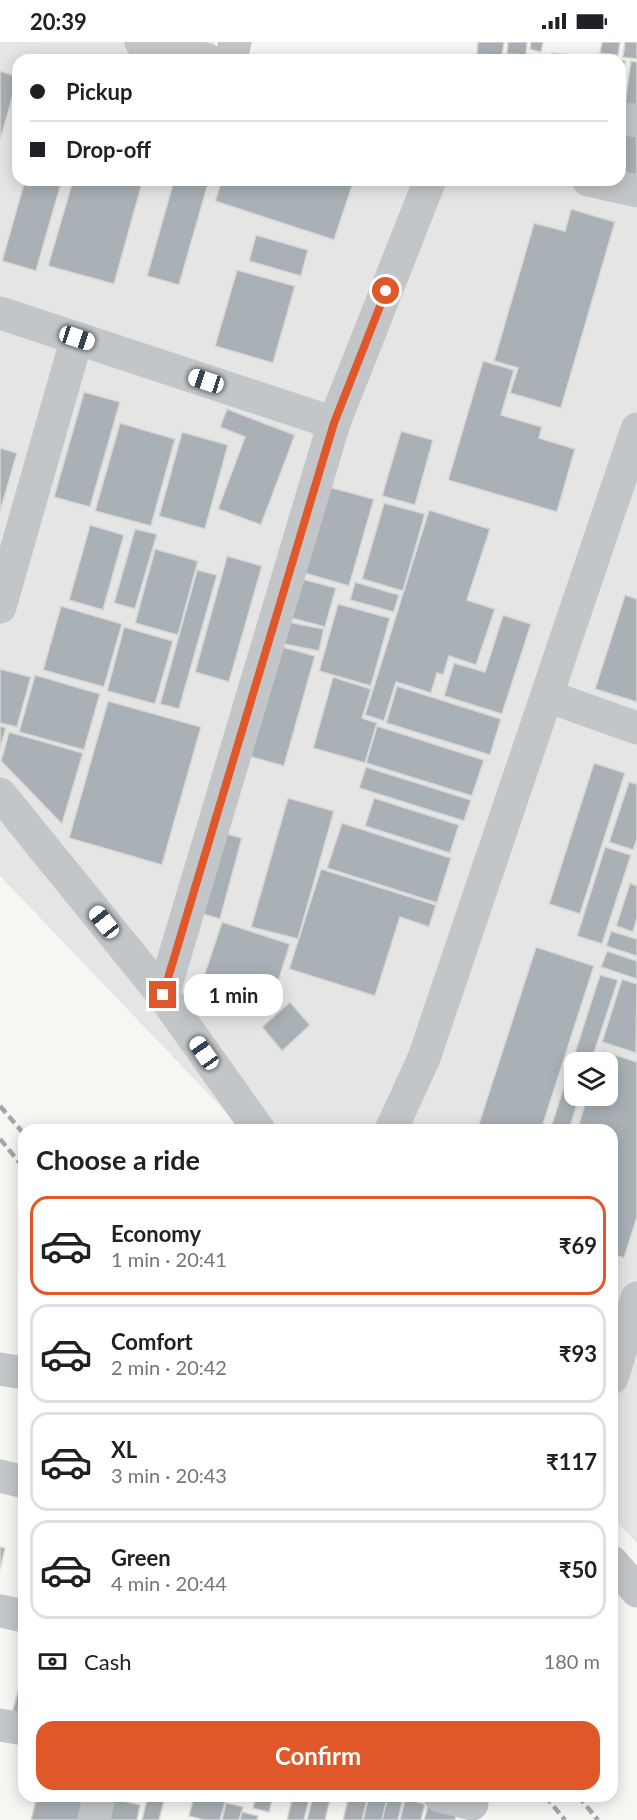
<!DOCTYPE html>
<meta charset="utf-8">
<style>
:root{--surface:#fff;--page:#f6f6f6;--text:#202124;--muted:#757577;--line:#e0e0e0;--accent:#e05829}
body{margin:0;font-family:Lato,sans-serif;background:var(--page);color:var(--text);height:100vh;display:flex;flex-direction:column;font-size:22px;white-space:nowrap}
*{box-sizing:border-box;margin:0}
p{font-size:20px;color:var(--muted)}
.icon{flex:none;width:33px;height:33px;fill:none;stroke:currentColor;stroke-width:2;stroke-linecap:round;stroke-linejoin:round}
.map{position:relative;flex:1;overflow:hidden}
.panel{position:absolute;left:18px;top:1082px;width:600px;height:678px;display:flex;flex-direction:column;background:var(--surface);border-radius:18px;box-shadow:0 3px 15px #0003}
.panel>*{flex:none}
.top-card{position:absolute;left:12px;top:12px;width:614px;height:132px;border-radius:18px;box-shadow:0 3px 15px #0003;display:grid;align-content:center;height:132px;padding:0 18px;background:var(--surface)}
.controls{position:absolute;left:564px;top:1010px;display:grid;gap:12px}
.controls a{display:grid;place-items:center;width:54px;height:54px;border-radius:12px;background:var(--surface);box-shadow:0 3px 15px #0003;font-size:30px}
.end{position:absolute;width:27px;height:27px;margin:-14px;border:8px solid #e05829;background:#fff;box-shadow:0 0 0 3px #fff}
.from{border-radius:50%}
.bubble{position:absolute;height:42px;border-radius:18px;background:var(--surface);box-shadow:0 3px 15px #0003;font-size:20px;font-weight:700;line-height:42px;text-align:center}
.car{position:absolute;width:18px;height:36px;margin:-18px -9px;border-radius:8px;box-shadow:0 0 4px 2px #0007;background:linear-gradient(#fff 24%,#345 0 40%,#fff 0 76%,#345 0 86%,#fff 0)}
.top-card b{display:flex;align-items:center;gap:21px;height:57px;font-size:22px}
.top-card b+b{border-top:2px solid var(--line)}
.top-card i{width:15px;height:15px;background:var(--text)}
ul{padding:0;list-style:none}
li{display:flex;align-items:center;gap:18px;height:99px;margin:0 12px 9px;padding:0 6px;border:3px solid var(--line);border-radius:18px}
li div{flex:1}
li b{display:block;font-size:22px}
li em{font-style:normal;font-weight:700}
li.active{border-color:var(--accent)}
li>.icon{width:54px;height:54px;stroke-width:1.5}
h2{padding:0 18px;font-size:27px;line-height:72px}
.pay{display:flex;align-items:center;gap:15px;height:66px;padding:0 18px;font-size:22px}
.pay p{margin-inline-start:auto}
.cta{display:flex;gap:12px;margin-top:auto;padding:12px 18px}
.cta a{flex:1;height:69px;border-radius:18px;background:var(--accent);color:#fff;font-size:24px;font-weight:700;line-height:69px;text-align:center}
.status{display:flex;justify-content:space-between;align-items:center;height:42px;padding:0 30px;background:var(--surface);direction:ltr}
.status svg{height:16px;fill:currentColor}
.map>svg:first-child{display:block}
</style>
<div class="status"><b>20:39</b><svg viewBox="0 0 49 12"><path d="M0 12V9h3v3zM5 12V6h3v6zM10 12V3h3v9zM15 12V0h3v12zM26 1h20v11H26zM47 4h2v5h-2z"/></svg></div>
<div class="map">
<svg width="637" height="1778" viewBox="0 0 637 1778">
<rect width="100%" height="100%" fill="#f6f6f3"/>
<!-- built -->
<path fill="#e4e5e4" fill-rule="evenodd" d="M0 0H215L210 18H18V138H562L637 157V1501L612 1475V1088L242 1087 0 834ZM574 1020H608V1053H574Z"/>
<!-- building -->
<g fill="#a9b1b6" stroke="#d8d8d6" stroke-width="1.5">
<path d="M478 0H504L502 14 477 12Z"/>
<path d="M508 0H527L526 13 507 12Z"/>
<path d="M531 0H543L541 10 530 7Z"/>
<path d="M602 0H620L618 13 600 11Z"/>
<path d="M625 0H637V17L623 15Z"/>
<path d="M552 11 587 15 586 18H551Z"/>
<path d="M58 14 73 18H57Z"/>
<path d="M591 14 618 18H590Z"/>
<path d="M620 18 625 19 620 63Z"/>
<path d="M631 19 637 20V72L624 71Z"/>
<path d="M0 29 18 35 0 99Z"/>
<path d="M620 91 637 94V136L620 133Z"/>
<path d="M25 138H62L36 229 2 219Z"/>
<path d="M73 138H143L114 242 48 224Z"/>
<path d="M174 138H209L179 243 147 234Z"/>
<path d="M222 138H354L334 198 215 159Z"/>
<path d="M571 167 615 180 561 366 510 351 518 326 494 319 534 181 565 189Z"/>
<path d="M256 193 308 208 301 234 249 219Z"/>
<path d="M237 228 295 244 273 321 215 304Z"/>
<path d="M483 319 514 328 501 373 542 385 539 396 575 407 557 470 448 438Z"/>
<path d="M84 350 120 360 90 465 54 455Z"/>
<path d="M227 367 295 393 261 483 218 467 245 395 220 385Z"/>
<path d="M120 381 175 397 151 484 95 469Z"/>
<path d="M401 389 433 398 415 463 382 454Z"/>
<path d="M182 390 228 403 205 487 159 474Z"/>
<path d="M0 406 17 411 0 470Z"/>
<path d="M329 445 374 457 349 544 304 531Z"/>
<path d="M384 461 425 472 403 549 362 537Z"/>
<path d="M429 468 490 487 467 558 495 567 476 623 449 614 443 633 437 631 431 651 396 640 384 679 365 673Z"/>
<path d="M90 483 124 493 103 568 69 558Z"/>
<path d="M135 487 157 492 135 567 114 561Z"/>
<path d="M155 507 198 519 178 593 135 581Z"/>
<path d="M227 514 262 524 229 640 195 630Z"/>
<path d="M197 528 217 533 179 667 160 662Z"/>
<path d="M302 537 336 546 325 585 291 576Z"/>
<path d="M355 540 399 553 394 570 350 558Z"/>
<path d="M625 553 637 557V660L595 647Z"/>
<path d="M338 562 390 576 371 644 319 629Z"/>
<path d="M61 564 122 582 104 645 43 628Z"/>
<path d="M503 573 531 582 502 672 444 654 454 621 485 630Z"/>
<path d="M283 579 324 587 319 609 279 601Z"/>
<path d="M124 585 173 599 155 662 107 649Z"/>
<path d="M279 604 315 614 284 724 248 714Z"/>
<path d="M0 627 31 635 17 685 0 681Z"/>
<path d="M35 633 100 652 84 708 19 690Z"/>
<path d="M333 635 371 647 362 676 377 681 365 721 313 706Z"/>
<path d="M397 644 501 677 490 713 386 681Z"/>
<path d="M108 659 201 685 162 823 69 796Z"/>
<path d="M0 684 6 686 0 707Z"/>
<path d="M377 684 484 718 472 754 366 721Z"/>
<path d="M9 690 83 711 62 782 1 719Z"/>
<path d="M594 721 625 731 580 872 549 862Z"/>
<path d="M366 725 471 758 464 779 359 746Z"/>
<path d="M629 740 637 742V797L633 808 609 800Z"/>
<path d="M288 756 334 769 298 897 251 885Z"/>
<path d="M374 756 459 783 450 811 365 784Z"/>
<path d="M342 781 451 816 437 861 327 826Z"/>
<path d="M216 789 242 796 220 877 193 869Z"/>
<path d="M605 805 631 813 602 902 577 894Z"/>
<path d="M321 827 436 863 429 885 400 875 375 954 289 927Z"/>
<path d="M630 841 637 844V876L633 890 616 884Z"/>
<path d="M222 880 290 902 270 965 201 943Z"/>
<path d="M611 889 637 897V914L606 904Z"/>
<path d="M536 905 594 924 541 1088H477Z"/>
<path d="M607 909 637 919V937L601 925Z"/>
<path d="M600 933 618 938 591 1020H574V1053H580L569 1088H550Z"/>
<path d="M622 937 637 942 636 1011 602 1000Z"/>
<path d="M290 960 310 983 282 1009 262 985Z"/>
<path d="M603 1009 637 1020V1175L624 1216 612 1212V1088H577L588 1053H608V1020H599Z"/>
<path d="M612 1217 619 1219 612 1241Z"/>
<path d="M0 1505 5 1506 0 1527Z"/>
<path d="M23 1629H24V1683L10 1680Z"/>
<path d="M37 1754H71L84 1757 78 1778H31Z"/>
<path d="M103 1754 140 1763 137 1778H108Z"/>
<path d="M148 1754H165L159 1778H142Z"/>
<path d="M194 1754 225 1760 220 1778H204L189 1774Z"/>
<path d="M256 1754H273L269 1770 253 1766Z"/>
<path d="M293 1754H310L304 1778H287Z"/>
<path d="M313 1754H331L325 1778H307Z"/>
<path d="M349 1754H368L362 1778H343Z"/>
<path d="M369 1754H388L382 1778H363Z"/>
<path d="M388 1754 403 1757 398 1778H382Z"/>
<path d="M405 1757 425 1762 421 1778H400Z"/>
<path d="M226 1761 243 1765 239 1778H222Z"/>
<path d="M428 1764 457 1771 455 1778H424Z"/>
<path d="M242 1770 258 1774 257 1778H240Z"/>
</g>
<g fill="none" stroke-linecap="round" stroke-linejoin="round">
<!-- minor -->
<g stroke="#c2c6c9" stroke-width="33">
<path d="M141 0 208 18"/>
<path d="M231 18 235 0"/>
<path d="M620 76 637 79"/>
<path d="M588 138 637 149"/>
<path d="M0 271 334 381"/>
<path d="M0 565 77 296"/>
<path d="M547 654 637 686"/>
<path d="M0 752 163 953 259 1088"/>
<path d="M163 953 334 381 430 138"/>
<path d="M391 1088 424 1016 637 387"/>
<path d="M0 1327 24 1331"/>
<path d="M612 1336 637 1256"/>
<path d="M0 1434 24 1440"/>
<path d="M612 1520 637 1549"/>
<path d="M0 1569 24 1574"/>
<path d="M0 1683 24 1687"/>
<path d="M440 1754 472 1762"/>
<path d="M94 1778 99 1754"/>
</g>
<!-- rail -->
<g stroke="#a1a7ad" stroke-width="4.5" stroke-dasharray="9 4.5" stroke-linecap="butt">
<path d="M0 1064 24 1092"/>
<path d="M0 1097 24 1126"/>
<path d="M545 1754 565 1778"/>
<path d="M578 1754 598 1778"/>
</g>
</g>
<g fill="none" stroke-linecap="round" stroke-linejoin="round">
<!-- route -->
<path stroke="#e05829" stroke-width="8" d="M163 953 334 381 386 249"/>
</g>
</svg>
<div class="controls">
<a><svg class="icon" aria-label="layers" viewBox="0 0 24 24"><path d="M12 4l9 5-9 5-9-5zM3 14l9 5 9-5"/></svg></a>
</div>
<i class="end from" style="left:386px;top:249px"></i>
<i class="end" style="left:163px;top:953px"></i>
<div class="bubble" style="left:184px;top:932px;width:99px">1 min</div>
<i class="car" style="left:77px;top:296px;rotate:108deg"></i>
<i class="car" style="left:206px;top:339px;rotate:288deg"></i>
<i class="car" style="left:104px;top:880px;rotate:321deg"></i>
<i class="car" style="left:204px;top:1011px;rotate:325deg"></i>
<div class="top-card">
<b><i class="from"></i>Pickup</b>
<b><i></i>Drop-off</b>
</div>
<section class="panel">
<h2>Choose a ride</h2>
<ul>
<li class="active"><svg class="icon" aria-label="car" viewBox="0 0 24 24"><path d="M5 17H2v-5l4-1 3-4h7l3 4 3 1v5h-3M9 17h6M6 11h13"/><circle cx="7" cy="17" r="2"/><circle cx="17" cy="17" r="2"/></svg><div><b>Economy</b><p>1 min · 20:41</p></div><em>₹69</em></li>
<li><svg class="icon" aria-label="car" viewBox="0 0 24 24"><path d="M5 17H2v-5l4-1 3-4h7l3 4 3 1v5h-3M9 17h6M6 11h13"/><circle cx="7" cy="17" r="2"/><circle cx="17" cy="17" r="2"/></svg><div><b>Comfort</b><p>2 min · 20:42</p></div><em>₹93</em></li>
<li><svg class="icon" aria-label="car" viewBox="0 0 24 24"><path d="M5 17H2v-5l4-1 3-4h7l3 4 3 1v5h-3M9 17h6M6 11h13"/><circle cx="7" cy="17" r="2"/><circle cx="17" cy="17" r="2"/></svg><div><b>XL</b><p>3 min · 20:43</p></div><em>₹117</em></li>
<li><svg class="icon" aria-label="car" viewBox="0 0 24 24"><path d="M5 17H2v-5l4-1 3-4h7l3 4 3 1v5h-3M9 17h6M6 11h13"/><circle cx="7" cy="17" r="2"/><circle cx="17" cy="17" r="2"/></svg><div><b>Green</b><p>4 min · 20:44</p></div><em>₹50</em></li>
</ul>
<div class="pay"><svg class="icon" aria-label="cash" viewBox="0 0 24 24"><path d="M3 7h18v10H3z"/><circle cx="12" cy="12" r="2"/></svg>Cash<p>180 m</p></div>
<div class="cta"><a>Confirm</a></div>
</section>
</div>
